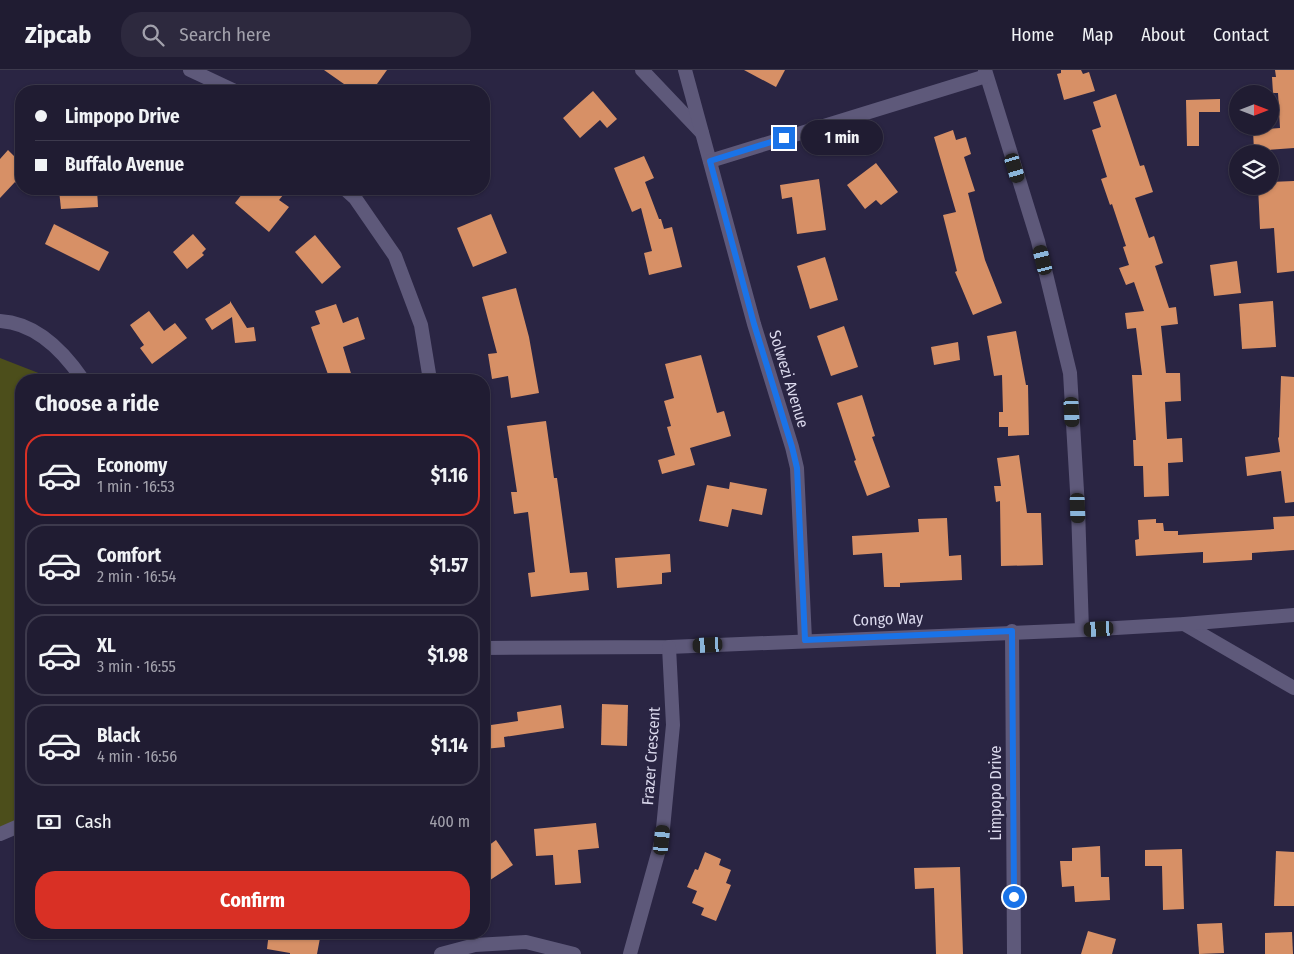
<!DOCTYPE html>
<meta charset="utf-8">
<style>
:root{--surface:#201c32;--page:#2d293e;--text:#f1f3f6;--muted:#a2a1ac;--line:#3d3a4d;--accent:#d93025}
body{margin:0;font-family:"Fira Sans Condensed",sans-serif;background:var(--page);color:var(--text);height:100vh;display:flex;flex-direction:column;font-size:19px;white-space:nowrap}
*{box-sizing:border-box;margin:0}
p{font-size:16px;color:var(--muted)}
.icon{flex:none;width:28px;height:28px;fill:none;stroke:currentColor;stroke-width:2;stroke-linecap:round;stroke-linejoin:round}
.map{position:relative;flex:1;overflow:hidden}
.drawer{position:absolute;left:15px;top:304px;width:475px;height:565px;display:flex;flex-direction:column;background:var(--surface);border-radius:20px;box-shadow:0 1px 4px #0004,0 0 0 1px var(--line)}
.drawer>*{flex:none}
.top-card{position:absolute;left:15px;top:15px;width:475px;height:110px;border-radius:20px;box-shadow:0 1px 4px #0004,0 0 0 1px var(--line);display:grid;align-content:center;height:110px;padding:0 20px;background:var(--surface)}
.needle{width:32px;rotate:90deg}
.tools{position:absolute;left:1229px;top:15px;display:grid;gap:10px}
.tools a{display:grid;place-items:center;width:50px;height:50px;border-radius:50%;background:var(--surface);box-shadow:0 1px 4px #0004,0 0 0 1px var(--line);font-size:25px}
.end{position:absolute;width:22px;height:22px;margin:-11px;border:6px solid #1a73e8;background:#fff;box-shadow:0 0 0 2px #fff}
.from{border-radius:50%}
.bubble{position:absolute;height:35px;border-radius:18px;background:var(--surface);box-shadow:0 1px 4px #0004,0 0 0 1px var(--line);font-size:16px;font-weight:700;line-height:35px;text-align:center}
.car{position:absolute;width:15px;height:30px;margin:-15px -8px;border-radius:6px;box-shadow:0 0 4px 1px #0007;background:linear-gradient(#222 24%,#8ab4d8 0 40%,#222 0 76%,#8ab4d8 0 86%,#222 0)}
.top-card b{display:flex;align-items:center;gap:18px;height:48px;font-size:19px}
.top-card b+b{border-top:1px solid var(--line)}
.top-card i{width:12px;height:12px;background:var(--text)}
ul{padding:0;list-style:none}
li{display:flex;align-items:center;gap:15px;height:82px;margin:0 10px 8px;padding:0 10px;border:2px solid var(--line);border-radius:20px}
li div{flex:1}
li b{display:block;font-size:19px}
li em{font-style:normal;font-weight:700}
li.selected{border-color:var(--accent)}
li>.icon{width:45px;height:45px;stroke-width:1.5}
h2{padding:0 20px;font-size:22px;line-height:60px}
.pay{display:flex;align-items:center;gap:12px;height:55px;padding:0 20px;font-size:19px}
.pay p{margin-inline-start:auto}
.action{display:flex;gap:10px;margin-top:auto;padding:10px 20px}
.action a{flex:1;height:58px;border-radius:20px;background:var(--accent);color:#fff;font-size:20px;font-weight:700;line-height:58px;text-align:center}
header{display:flex;align-items:center;gap:30px;box-sizing:border-box;height:70px;padding:0 25px;background:var(--surface);border-bottom:1px solid var(--line)}
header strong{font-size:24px}
nav{display:flex;gap:28px;margin-inline-start:auto;font-size:18px}
.search{width:350px;height:45px;background:var(--page);display:flex;align-items:center;gap:12px;box-sizing:border-box;padding:0 18px;border-radius:20px;color:var(--muted);font-size:19px}
.map>svg:first-child{display:block}
</style>
<header>
<strong>Zipcab</strong>
<div class="search"><svg class="icon" aria-label="search" viewBox="0 0 24 24"><circle cx="10" cy="10" r="6"/><path d="M15 15l6 6"/></svg>Search here</div>
<nav><a>Home</a><a>Map</a><a>About</a><a>Contact</a></nav>
</header>
<div class="map">
<svg width="1294" height="884" viewBox="0 0 1294 884">
<rect width="100%" height="100%" fill="#2a2543"/>
<!-- park -->
<path fill="#4c4e1b" d="M0 288 41 304 47 310H21V751L0 760Z"/>
<!-- building -->
<g fill="#d79066">
<path d="M324 0H387L372 21H354Z"/>
<path d="M744 0H785L776 17Z"/>
<path d="M1061 0H1081L1083 4 1089 2 1095 21 1064 30 1057 4 1061 3Z"/>
<path d="M1275 0H1294V78L1254 81 1253 60 1280 58 1278 23H1273L1272 7H1276Z"/>
<path d="M593 21 617 49 607 58 600 50 580 68 563 48Z"/>
<path d="M1116 24 1140 96 1144 95 1153 122 1135 128 1149 168 1154 166 1163 193 1155 196 1169 238 1176 237 1178 254 1161 256 1166 303H1180L1181 331 1165 332 1167 369 1182 368 1183 392 1168 393 1169 426 1144 427 1143 396H1134L1133 370H1136L1132 305H1142L1136 258 1127 259 1125 243 1144 241 1134 212 1126 215 1119 198 1129 195 1123 177 1126 176 1112 134 1110 135 1101 109 1107 107 1092 60 1101 57 1093 32Z"/>
<path d="M1220 29V42H1199V76H1187L1186 30Z"/>
<path d="M953 60 956 70 966 67 971 84 964 87 975 121 968 123 985 190 1002 233 973 245 955 202 957 201 943 145 956 142 934 67Z"/>
<path d="M8 80 21 93V119L15 112 0 128V89Z"/>
<path d="M644 86 654 108 645 112 659 149H661L664 159 672 157 682 197 649 205 644 183 652 181 641 138 632 142 614 98Z"/>
<path d="M876 93 898 122 881 135 876 130 865 139 847 115Z"/>
<path d="M819 109 826 160 797 164 792 127 782 129 780 115Z"/>
<path d="M1294 111V201L1277 203 1274 158 1260 159 1258 116H1270V112Z"/>
<path d="M97 119 98 137 61 139 59 120Z"/>
<path d="M246 119H288L279 130 289 137 269 162 235 133Z"/>
<path d="M491 144 507 183 473 197 457 158Z"/>
<path d="M54 154 109 182 99 201 45 174Z"/>
<path d="M193 164 206 179 202 183 204 185 187 199 173 182Z"/>
<path d="M315 165 341 197 322 214 295 182Z"/>
<path d="M825 187 838 230 810 239 797 196Z"/>
<path d="M1237 191 1241 223 1214 226 1210 195Z"/>
<path d="M516 218 529 267 539 323 511 328 508 306 492 309 488 284 497 283 482 227Z"/>
<path d="M230 231 247 258 254 257 256 271 235 273 232 247 212 260 205 249 230 233Z"/>
<path d="M1273 231 1276 277 1242 279 1239 234Z"/>
<path d="M336 234 343 253 358 247 365 269 343 277 353 310H330L311 257 320 254 315 241Z"/>
<path d="M149 241 164 261 175 253 187 268 152 294 140 278 144 275 130 255Z"/>
<path d="M844 256 858 297 831 306 817 266Z"/>
<path d="M1016 261 1026 315H1028L1029 365 1008 366V357H999V342H1003L1002 305 994 306 987 266Z"/>
<path d="M958 272 960 290 934 295 931 277Z"/>
<path d="M701 285 717 343 724 341 731 366 690 378 695 395 662 404 658 390 675 385 667 357 671 356 664 331 674 328 665 294Z"/>
<path d="M1281 306 1294 307V432L1285 433 1281 401 1247 406 1245 387 1280 382 1278 368 1279 367Z"/>
<path d="M862 325 875 366 872 367 890 417 867 426 854 391 856 390 837 333Z"/>
<path d="M546 351 554 408H557L570 503 587 502 589 520 531 527 528 503 535 502 528 442 514 444 511 422H517L507 356Z"/>
<path d="M1019 385 1027 443H1041L1043 495 1001 496 1000 431 996 432 994 416H1001L997 388Z"/>
<path d="M730 412 767 419 762 445 732 439 728 457 699 451 707 415 729 419Z"/>
<path d="M1294 446V480L1252 483V490L1203 493V482L1136 486 1135 470 1139 469 1138 450 1156 449V453H1163L1164 461H1178V465L1274 459 1273 447Z"/>
<path d="M947 448 949 486 961 485 962 510 900 513V517H884L882 483 853 485 852 466 919 462 918 449Z"/>
<path d="M670 484 671 502 662 503V514L617 518 615 488Z"/>
<path d="M602 634 628 635 627 676 601 675Z"/>
<path d="M561 635 564 658 504 667 505 677 484 679V656L518 651 517 642Z"/>
<path d="M596 753 599 778 578 780 581 813 555 815 553 785 536 786 534 759Z"/>
<path d="M496 770 513 795 484 814V779Z"/>
<path d="M1100 776 1101 807H1109L1110 830 1075 832 1074 816 1062 817 1060 791H1072V778Z"/>
<path d="M1182 779 1184 839 1163 840 1162 796H1145V780Z"/>
<path d="M1276 781 1294 782V836H1274Z"/>
<path d="M705 782 721 789 719 795 731 800 726 813 731 815 716 851 701 845 704 838 692 833 697 821 687 817 695 799 698 800Z"/>
<path d="M960 797 963 884H936L934 818 915 819 914 798Z"/>
<path d="M1222 853 1224 883 1199 884 1197 854Z"/>
<path d="M1088 861 1116 869 1112 884H1081Z"/>
<path d="M269 862H310V866L320 868 317 884H290V883L267 879Z"/>
<path d="M1292 862 1293 884H1265V863Z"/>
</g>
<g fill="none" stroke-linecap="round" stroke-linejoin="round">
<!-- minor -->
<g stroke="#5e597a" stroke-width="14">
<path d="M190 0 235 21"/>
<path d="M642 0 702 63"/>
<path d="M685 0 754 254 792 377 797 398 805 570"/>
<path d="M985 0 1038 171 1070 303 1078 438 1082 560"/>
<path d="M710 91 986 6"/>
<path d="M345 119 355 128 395 186 421 255 430 310"/>
<path d="M0 251C36 253 64 282 83 310"/>
<path d="M1184 554 1294 618"/>
<path d="M1012 561 1014 884"/>
<path d="M484 578 669 577 1082 560 1184 554 1294 545"/>
<path d="M0 764 21 755"/>
<path d="M441 884 475 875 526 872 574 884"/>
<path d="M630 884 662 769 673 655 669 577"/>
</g>
</g>
<g fill="none" stroke-linecap="round" stroke-linejoin="round">
<!-- route -->
<path stroke="#1a73e8" stroke-width="6" d="M784 68 710 91 754 254 792 377 797 398 805 570 1012 561 1014 827"/>
</g>
<g text-anchor="middle" dominant-baseline="central" stroke-width="5" stroke-linejoin="round" paint-order="stroke">
<!-- street labels -->
<g font-size="16" fill="#dcdaee" stroke="#2a2543">
<text transform="translate(789 309) rotate(73)">Solwezi Avenue</text>
<text transform="translate(888 549) rotate(-2)">Congo Way</text>
<text transform="translate(651 686) rotate(-86)">Frazer Crescent</text>
<text transform="translate(995 723) rotate(-90)">Limpopo Drive</text>
</g>
</g>
</svg>
<div class="tools">
<a><svg class="needle" viewBox="-14 -14 28 28"><path d="M0-13l5 13h-10z" fill="#e53935"/><path d="M0 13l5-13h-10z" fill="#a2a1ac"/></svg></a>
<a><svg class="icon" aria-label="layers" viewBox="0 0 24 24"><path d="M12 4l9 5-9 5-9-5zM3 14l9 5 9-5"/></svg></a>
</div>
<i class="end from" style="left:1014px;top:827px"></i>
<i class="end" style="left:784px;top:68px"></i>
<div class="bubble" style="left:801px;top:50px;width:82px">1 min</div>
<i class="car" style="left:1015px;top:98px;rotate:163deg"></i>
<i class="car" style="left:1043px;top:190px;rotate:346deg"></i>
<i class="car" style="left:1072px;top:342px;rotate:177deg"></i>
<i class="car" style="left:1078px;top:438px;rotate:178deg"></i>
<i class="car" style="left:1099px;top:559px;rotate:267deg"></i>
<i class="car" style="left:708px;top:575px;rotate:267deg"></i>
<i class="car" style="left:662px;top:770px;rotate:6deg"></i>
<div class="top-card">
<b><i class="from"></i>Limpopo Drive</b>
<b><i></i>Buffalo Avenue</b>
</div>
<section class="drawer">
<h2>Choose a ride</h2>
<ul>
<li class="selected"><svg class="icon" aria-label="car" viewBox="0 0 24 24"><path d="M5 17H2v-5l4-1 3-4h7l3 4 3 1v5h-3M9 17h6M6 11h13"/><circle cx="7" cy="17" r="2"/><circle cx="17" cy="17" r="2"/></svg><div><b>Economy</b><p>1 min · 16:53</p></div><em>$1.16</em></li>
<li><svg class="icon" aria-label="car" viewBox="0 0 24 24"><path d="M5 17H2v-5l4-1 3-4h7l3 4 3 1v5h-3M9 17h6M6 11h13"/><circle cx="7" cy="17" r="2"/><circle cx="17" cy="17" r="2"/></svg><div><b>Comfort</b><p>2 min · 16:54</p></div><em>$1.57</em></li>
<li><svg class="icon" aria-label="car" viewBox="0 0 24 24"><path d="M5 17H2v-5l4-1 3-4h7l3 4 3 1v5h-3M9 17h6M6 11h13"/><circle cx="7" cy="17" r="2"/><circle cx="17" cy="17" r="2"/></svg><div><b>XL</b><p>3 min · 16:55</p></div><em>$1.98</em></li>
<li><svg class="icon" aria-label="car" viewBox="0 0 24 24"><path d="M5 17H2v-5l4-1 3-4h7l3 4 3 1v5h-3M9 17h6M6 11h13"/><circle cx="7" cy="17" r="2"/><circle cx="17" cy="17" r="2"/></svg><div><b>Black</b><p>4 min · 16:56</p></div><em>$1.14</em></li>
</ul>
<div class="pay"><svg class="icon" aria-label="cash" viewBox="0 0 24 24"><path d="M3 7h18v10H3z"/><circle cx="12" cy="12" r="2"/></svg>Cash<p>400 m</p></div>
<div class="action"><a>Confirm</a></div>
</section>
</div>
